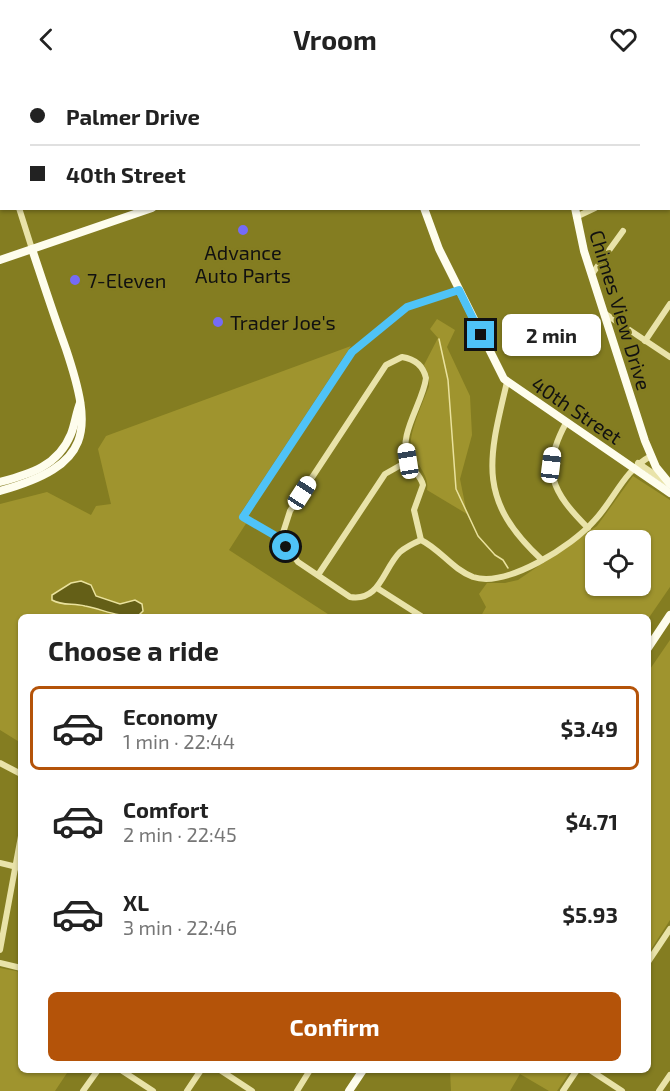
<!DOCTYPE html>
<meta charset="utf-8">
<style>
:root{--surface:#fff;--page:#f6f6f6;--text:#222;--muted:#767676;--line:#e0e0e0;--accent:#b45309}
body{margin:0;font-family:"Exo 2",sans-serif;background:var(--page);color:var(--text);height:100vh;display:flex;flex-direction:column;font-size:22px;white-space:nowrap}
*{box-sizing:border-box;margin:0}
p{font-size:20px;color:var(--muted)}
.icon{flex:none;width:33px;height:33px;fill:none;stroke:currentColor;stroke-width:2;stroke-linecap:round;stroke-linejoin:round}
.map{position:relative;flex:1;overflow:hidden}
.sheet{position:absolute;left:18px;top:536px;width:633px;height:459px;display:flex;flex-direction:column;background:var(--surface);border-radius:9px;box-shadow:0 2px 4px #0004}
.sheet>*{flex:none}
.guide{position:absolute;left:0px;top:0px;width:670px;height:132px;box-shadow:0 2px 4px #0004;display:grid;align-content:center;height:132px;padding:0 30px;background:var(--surface)}
.controls{position:absolute;left:585px;top:452px;display:grid;gap:12px}
.controls a{display:grid;place-items:center;width:66px;height:66px;border-radius:9px;background:var(--surface);box-shadow:0 2px 4px #0004;font-size:30px}
.end{position:absolute;width:27px;height:27px;margin:-14px;border:8px solid #4fc3f7;background:#111;box-shadow:0 0 0 3px #111}
.from{border-radius:50%}
.bubble{position:absolute;height:42px;border-radius:9px;background:var(--surface);box-shadow:0 2px 4px #0004;font-size:20px;font-weight:700;line-height:42px;text-align:center}
.car{position:absolute;width:18px;height:36px;margin:-18px -9px;border-radius:8px;box-shadow:0 0 4px 2px #0007;background:linear-gradient(#fff 24%,#345 0 40%,#fff 0 76%,#345 0 86%,#fff 0)}
.guide b{display:flex;align-items:center;gap:21px;height:57px;font-size:22px}
.guide b+b{border-top:2px solid var(--line)}
.guide i{width:15px;height:15px;background:var(--text)}
ul{padding:0;list-style:none}
li{display:flex;align-items:center;gap:18px;height:84px;margin:0 12px 9px;padding:0 18px;border:3px solid transparent;border-radius:9px}
li div{flex:1}
li b{display:block;font-size:22px}
li em{font-style:normal;font-weight:700}
li.current{border-color:var(--accent)}
li>.icon{width:54px;height:54px;stroke-width:1.5}
h2{padding:0 30px;font-size:27px;line-height:72px}
.primary-button{display:flex;gap:12px;margin-top:auto;padding:12px 30px}
.primary-button a{flex:1;height:69px;border-radius:9px;background:var(--accent);color:#fff;font-size:24px;font-weight:700;line-height:69px;text-align:center}
header{display:flex;justify-content:space-between;align-items:center;height:78px;padding:0 30px;background:var(--surface);font-size:27px;font-weight:700}
.map>svg:first-child{display:block}
</style>
<header><svg class="icon" aria-label="back" viewBox="0 0 24 24"><path d="M15 5l-7 7 7 7"/></svg>Vroom<svg class="icon" aria-label="heart" viewBox="0 0 24 24"><path d="M12 20l-8-8c-3-5 5-10 8-4 3-6 11-1 8 4z"/></svg></header>
<div class="map">
<svg width="670" height="1013" viewBox="0 0 670 1013">
<rect width="100%" height="100%" fill="#847d21"/>
<!-- green -->
<g fill="#9f942e" fill-rule="evenodd">
<path d="M437 241 455 252 447 269 470 318 472 357 460 401 467 436 427 412C430 395 413 385 411 368 409 354 424 322 429 308V298L424 287 438 260 430 251Z"/>
<path d="M351 268 240 436V442L247 444 229 472 331 538H21V665L0 652V426L47 414 91 437 96 428 111 426 98 371 106 358Z"/>
<path d="M633 398 670 422V509L648 541V538H481L486 529 479 516 487 505H505L518 502 597 448ZM596 462H640V507H596Z"/>
<path d="M670 562V842L648 876V594Z"/>
<path d="M0 890 21 894V992H69L55 1013H0Z"/>
<path d="M450 992H571L557 1013H549L520 996 510 1013H451Z"/>
</g>
<!-- water -->
<path fill="#645f17" stroke="#eae29d" stroke-width="1.5" d="M81 503 91 507 96 518 120 526 135 522 142 526 143 533 138 538C116 539 105 532 85 528 73 525 62 528 52 522V517L71 505Z"/>
<g fill="none" stroke-linecap="round" stroke-linejoin="round">
<!-- stream -->
<path stroke="#eae29d" stroke-width="1.5" d="M439 261 448 302 456 411 478 458 495 477 503 482 508 490"/>
<!-- minor -->
<g stroke="#e9e3a9" stroke-width="6">
<path d="M0 71 2 76"/>
<path d="M669 123 670 124"/>
<path d="M19 130 32 171"/>
<path d="M576 139 595 130"/>
<path d="M592 196 623 153"/>
<path d="M459 212 407 229 352 274 243 439 281 461 298 484 350 519C380 524 383 491 400 474 406 469 414 465 421 462 441 472 452 491 473 499 507 510 572 468 594 443 615 421 623 393 651 378"/>
<path d="M604 235 670 279"/>
<path d="M645 263 670 226"/>
<path d="M507 304C488 383 477 422 542 482"/>
<path d="M566 345C540 392 552 414 588 450"/>
<path d="M638 385 670 407"/>
<path d="M281 461 290 433 386 287 402 279C415 281 423 287 426 300 423 325 397 357 408 383 412 392 420 396 423 407L414 432 421 462"/>
<path d="M318 497 385 396 408 383"/>
<path d="M377 510 421 538"/>
<path d="M0 685 21 696"/>
<path d="M0 785 21 790"/>
<path d="M0 872 21 758"/>
<path d="M648 884 670 851"/>
<path d="M0 885 21 890"/>
<path d="M121 992 153 1013"/>
<path d="M220 992 252 1013"/>
<path d="M590 992 622 1013"/>
<path d="M83 1013 98 992"/>
<path d="M187 1013 201 992"/>
<path d="M297 1013 310 992"/>
<path d="M563 1013 577 992"/>
<path d="M659 1013 670 997"/>
</g>
<!-- major -->
<g stroke="#fefded" stroke-width="8">
<path d="M410 2 411 0"/>
<path d="M518 2 522 0"/>
<path d="M544 2 545 0"/>
<path d="M424 130 439 171 504 301 670 415"/>
<path d="M575 130 584 173 645 363 656 389 670 406"/>
<path d="M0 182 152 130"/>
<path d="M0 404C30 396 58 388 71 356 75 346 76 335 80 325"/>
<path d="M0 413C92 387 94 355 66 271 54 238 43 204 32 171"/>
<path d="M648 570 670 537"/>
<path d="M349 1013 363 992"/>
</g>
</g>
<g fill="none" stroke-linecap="round" stroke-linejoin="round">
<!-- route -->
<path stroke="#4fc3f7" stroke-width="8" d="M286 469 281 461 243 439 352 274 407 229 459 212 481 257"/>
</g>
<!-- markers -->
<g fill="#756bf6" stroke="#847d21" stroke-width="2">
<circle cx="243" cy="152" r="6"/>
<circle cx="75" cy="202" r="6"/>
<circle cx="218" cy="244" r="6"/>
</g>
<g text-anchor="middle" dominant-baseline="central" stroke-width="4.5" stroke-linejoin="round" paint-order="stroke">
<!-- poi labels -->
<g font-size="20" fill="#111" stroke="#847d21" text-anchor="start">
<text x="243" y="174" text-anchor="middle">Advance<tspan x="243" dy="23">Auto Parts</tspan></text>
<text x="87" y="202">7-Eleven</text>
<text x="230" y="244">Trader Joe's</text>
</g>
<!-- street labels -->
<g font-size="20" fill="#111" stroke="#847d21">
<text transform="translate(621 232) rotate(73)">Chimes View Drive</text>
<text transform="translate(577 332) rotate(34)">40th Street</text>
</g>
</g>
</svg>
<div class="controls">
<a><svg class="icon" aria-label="locate" viewBox="0 0 24 24"><circle cx="12" cy="12" r="6"/><path d="M12 2v4M12 18v4M2 12h4M18 12h4"/></svg></a>
</div>
<i class="end from" style="left:286px;top:469px"></i>
<i class="end" style="left:481px;top:257px"></i>
<div class="bubble" style="left:502px;top:236px;width:99px">2 min</div>
<i class="car" style="left:408px;top:383px;rotate:351deg"></i>
<i class="car" style="left:551px;top:387px;rotate:7deg"></i>
<i class="car" style="left:302px;top:415px;rotate:33deg"></i>
<div class="guide">
<b><i class="from"></i>Palmer Drive</b>
<b><i></i>40th Street</b>
</div>
<section class="sheet">
<h2>Choose a ride</h2>
<ul>
<li class="current"><svg class="icon" aria-label="car" viewBox="0 0 24 24"><path d="M5 17H2v-5l4-1 3-4h7l3 4 3 1v5h-3M9 17h6M6 11h13"/><circle cx="7" cy="17" r="2"/><circle cx="17" cy="17" r="2"/></svg><div><b>Economy</b><p>1 min · 22:44</p></div><em>$3.49</em></li>
<li><svg class="icon" aria-label="car" viewBox="0 0 24 24"><path d="M5 17H2v-5l4-1 3-4h7l3 4 3 1v5h-3M9 17h6M6 11h13"/><circle cx="7" cy="17" r="2"/><circle cx="17" cy="17" r="2"/></svg><div><b>Comfort</b><p>2 min · 22:45</p></div><em>$4.71</em></li>
<li><svg class="icon" aria-label="car" viewBox="0 0 24 24"><path d="M5 17H2v-5l4-1 3-4h7l3 4 3 1v5h-3M9 17h6M6 11h13"/><circle cx="7" cy="17" r="2"/><circle cx="17" cy="17" r="2"/></svg><div><b>XL</b><p>3 min · 22:46</p></div><em>$5.93</em></li>
</ul>
<div class="primary-button"><a>Confirm</a></div>
</section>
</div>
